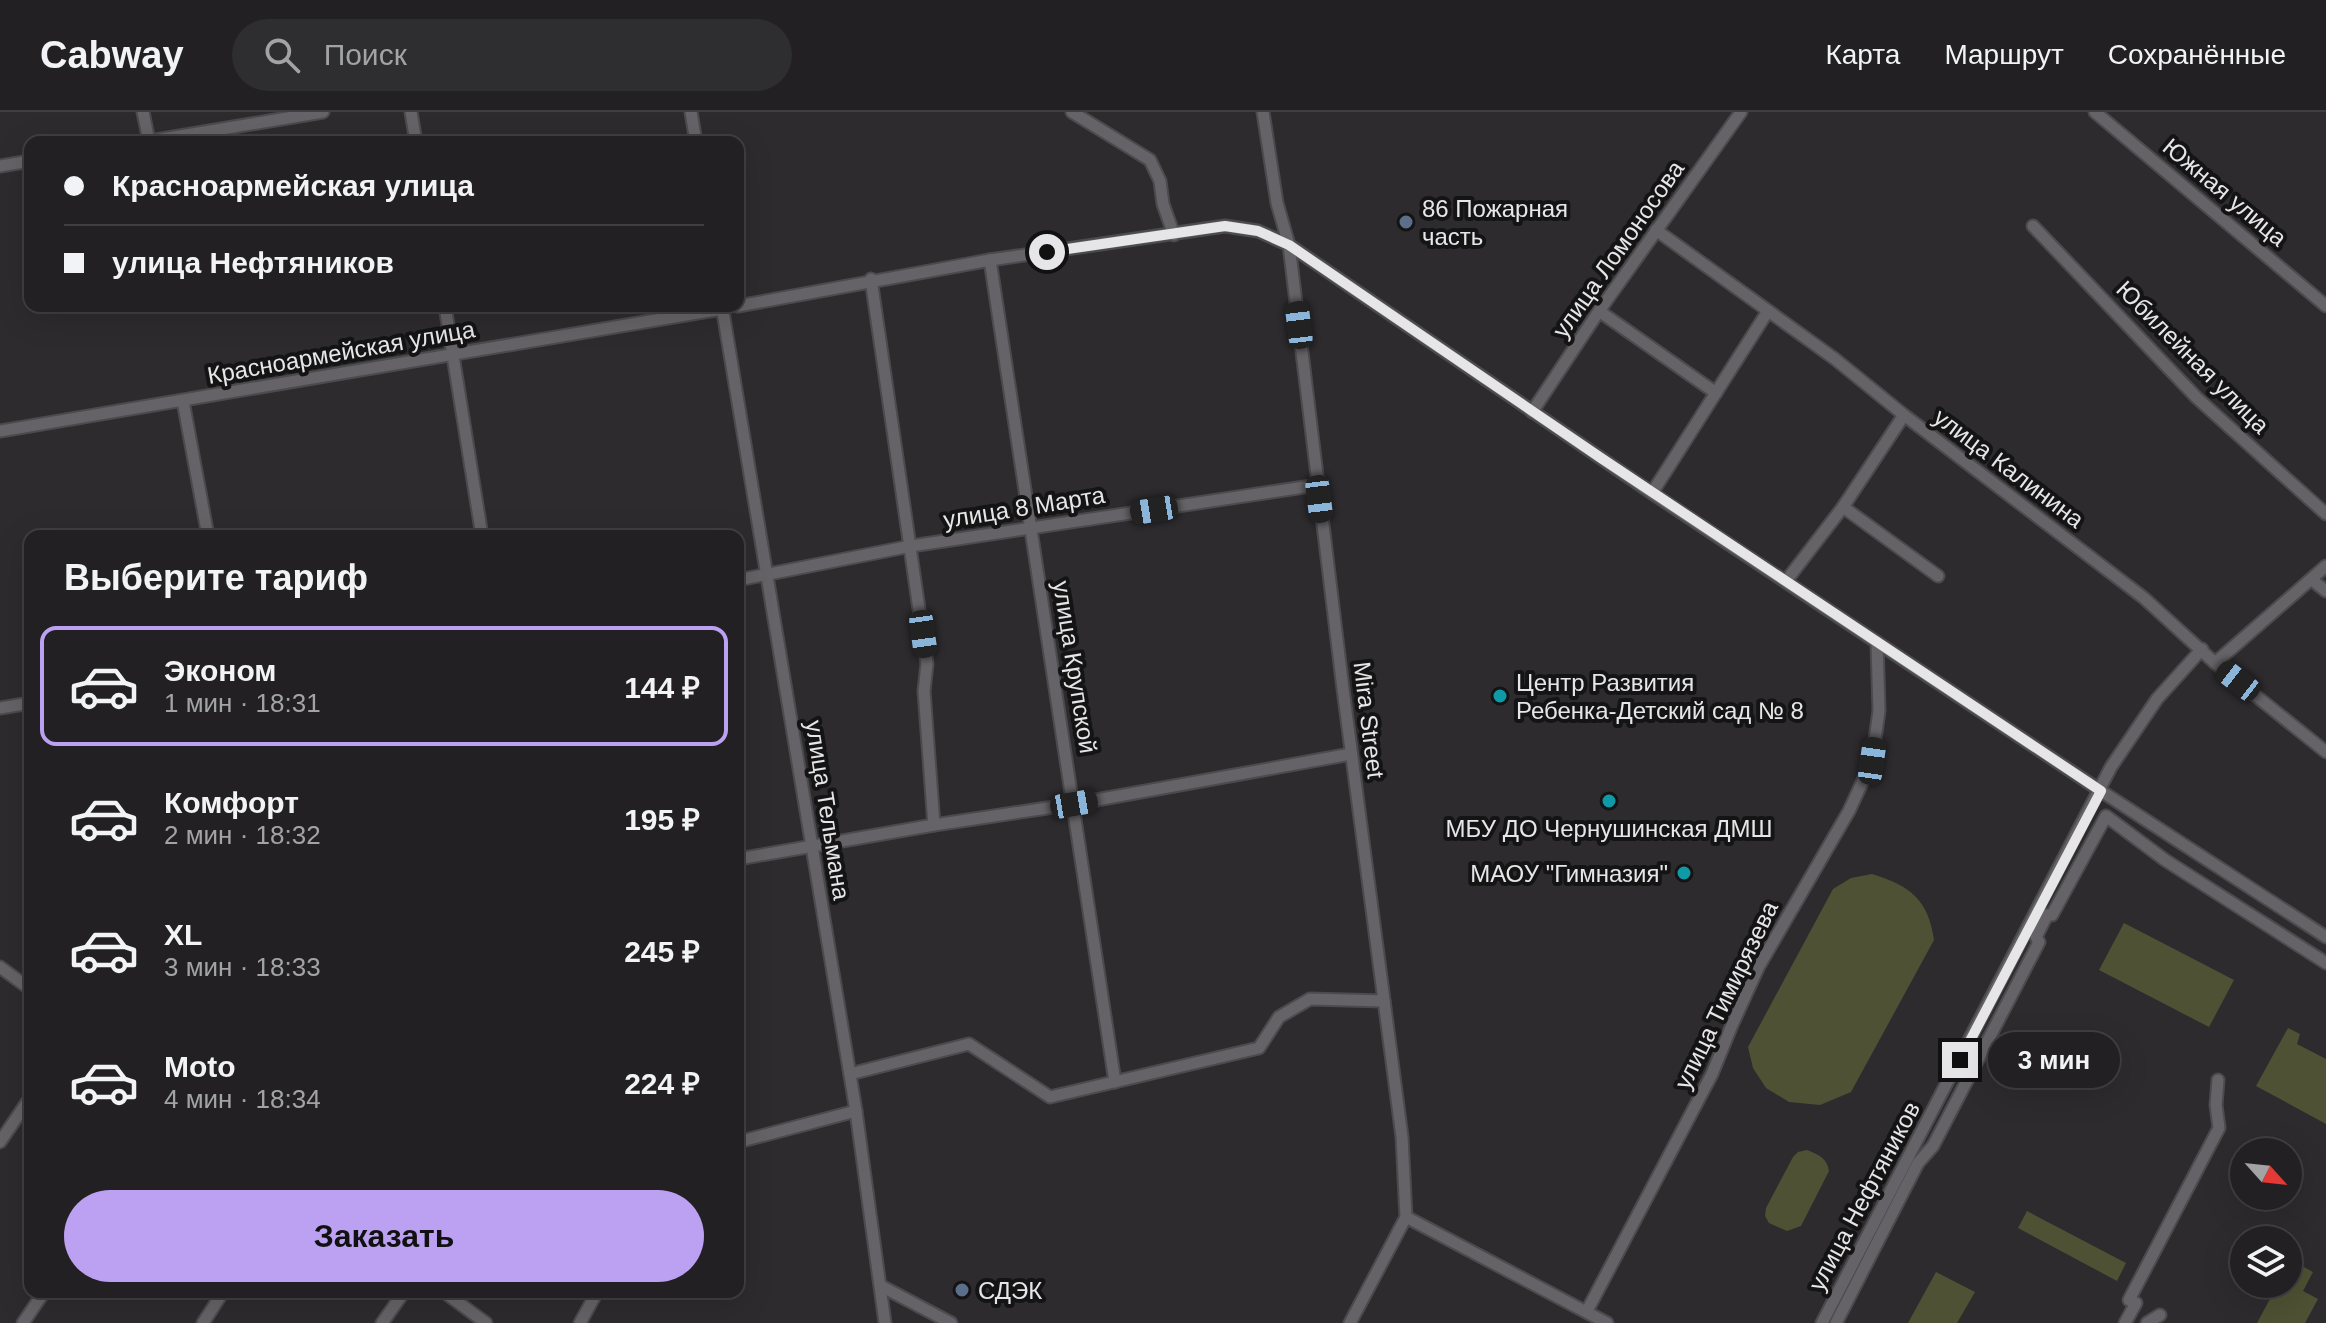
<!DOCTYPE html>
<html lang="ru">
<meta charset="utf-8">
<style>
:root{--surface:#222022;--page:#2e2d2f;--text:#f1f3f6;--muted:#a2a3a5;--line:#3f3e40;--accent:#bca0f2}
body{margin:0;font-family:Helvetica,sans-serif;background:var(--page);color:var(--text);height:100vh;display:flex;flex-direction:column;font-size:30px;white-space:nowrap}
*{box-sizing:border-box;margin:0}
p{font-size:26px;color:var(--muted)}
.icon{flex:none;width:44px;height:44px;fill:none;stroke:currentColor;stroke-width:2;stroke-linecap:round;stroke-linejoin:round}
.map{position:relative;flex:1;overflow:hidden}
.drawer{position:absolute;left:24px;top:418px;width:720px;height:768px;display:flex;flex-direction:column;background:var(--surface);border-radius:16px;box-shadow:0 8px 32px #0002,0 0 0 2px var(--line)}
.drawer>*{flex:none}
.guide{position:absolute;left:24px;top:24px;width:720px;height:176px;border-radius:16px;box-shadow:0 8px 32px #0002,0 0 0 2px var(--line);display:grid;align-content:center;height:176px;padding:0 40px;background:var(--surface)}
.needle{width:52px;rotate:117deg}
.buttons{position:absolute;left:2230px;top:1026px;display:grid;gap:16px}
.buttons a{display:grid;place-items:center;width:72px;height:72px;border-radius:50%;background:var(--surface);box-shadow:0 8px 32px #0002,0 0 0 2px var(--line);font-size:40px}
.end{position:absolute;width:36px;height:36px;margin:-18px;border:10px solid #e6e5e7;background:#111;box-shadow:0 0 0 4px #111}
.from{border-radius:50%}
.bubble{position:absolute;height:56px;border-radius:28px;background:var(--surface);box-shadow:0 8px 32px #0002,0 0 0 2px var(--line);font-size:26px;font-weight:700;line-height:56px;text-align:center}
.car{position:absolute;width:24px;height:48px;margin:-24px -12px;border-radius:10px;box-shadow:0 0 6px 2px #0007;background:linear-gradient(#222 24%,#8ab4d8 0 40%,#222 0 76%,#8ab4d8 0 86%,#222 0)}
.guide b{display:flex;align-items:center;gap:28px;height:76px;font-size:30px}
.guide b+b{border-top:2px solid var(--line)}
.guide i{width:20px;height:20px;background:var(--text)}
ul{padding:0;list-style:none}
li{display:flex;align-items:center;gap:24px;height:120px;margin:0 16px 12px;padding:0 24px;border:4px solid transparent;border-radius:16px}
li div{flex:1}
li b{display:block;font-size:30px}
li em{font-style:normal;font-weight:700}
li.current{border-color:var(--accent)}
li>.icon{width:72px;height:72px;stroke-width:1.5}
h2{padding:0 40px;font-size:36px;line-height:96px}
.primary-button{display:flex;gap:16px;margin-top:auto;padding:16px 40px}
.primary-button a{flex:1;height:92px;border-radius:48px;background:var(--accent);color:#111;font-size:32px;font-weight:700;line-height:92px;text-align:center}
header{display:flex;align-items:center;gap:48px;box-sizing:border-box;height:112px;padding:0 40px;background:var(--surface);border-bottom:2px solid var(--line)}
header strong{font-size:38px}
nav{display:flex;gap:44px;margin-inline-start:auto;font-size:28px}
.search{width:560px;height:72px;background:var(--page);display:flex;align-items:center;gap:20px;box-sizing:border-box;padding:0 28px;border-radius:44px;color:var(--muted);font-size:30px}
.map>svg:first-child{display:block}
</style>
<header>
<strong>Cabway</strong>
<div class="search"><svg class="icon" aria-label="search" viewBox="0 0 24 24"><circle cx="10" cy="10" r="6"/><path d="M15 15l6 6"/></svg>Поиск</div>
<nav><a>Карта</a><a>Маршрут</a><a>Сохранённые</a></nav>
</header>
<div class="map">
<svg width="2326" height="1211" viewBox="0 0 2326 1211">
<rect width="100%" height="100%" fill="#2d2b2e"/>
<!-- green -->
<g fill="#4f5134">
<path d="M1872 762C1910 774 1928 787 1934 828L1851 980 1820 993 1789 990 1766 976 1753 956 1748 935 1833 777 1851 766Z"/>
<path d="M2124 811 2234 868 2209 915 2099 858Z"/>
<path d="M2288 916 2300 922 2297 932 2326 947V1012L2256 974Z"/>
<path d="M1807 1038C1819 1043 1827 1046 1829 1059L1801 1114 1787 1119 1769 1111 1765 1104 1766 1096 1793 1045 1798 1040Z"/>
<path d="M2027 1099 2126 1151 2117 1169 2018 1116Z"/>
<path d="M2291 1148 2313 1160 2303 1179 2318 1187 2305 1211H2257L2278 1172H2288V1154Z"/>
<path d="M1936 1160 1975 1180 1957 1211H1908Z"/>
</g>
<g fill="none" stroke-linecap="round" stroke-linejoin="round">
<defs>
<g id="minor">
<path d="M143 0 149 29"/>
<path d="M411 0 416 30"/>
<path d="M691 0 696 30"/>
<path d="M1072 0 1150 48 1160 69 1163 92 1174 123"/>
<path d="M1263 0 1277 91 1289 133 1343 577 1402 1025 1406 1105 1350 1211"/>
<path d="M2095 0 2326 194"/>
<path d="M144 30 323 0"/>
<path d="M0 54 30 49"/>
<path d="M2033 114 2197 286 2326 402"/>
<path d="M1656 118 1835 247 1904 303 2144 486 2215 551 2326 640"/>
<path d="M990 148 1115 970"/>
<path d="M871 167 927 552 924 579 934 713"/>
<path d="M445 194 482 424"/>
<path d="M722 194 856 999 885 1211"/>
<path d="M738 194 990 148 1225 114 1258 119 1289 133 1652 381 2101 679 2326 825"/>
<path d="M1599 199 1716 281"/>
<path d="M183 289 208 424"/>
<path d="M1532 300 1599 199 1741 0"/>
<path d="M0 319 727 196"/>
<path d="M1652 381 1768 199"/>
<path d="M1843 395 1938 464"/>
<path d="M738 468 911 434 1318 373"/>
<path d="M2312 468 2326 479"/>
<path d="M1786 469 1843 395 1904 303"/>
<path d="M2215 551 2326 454"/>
<path d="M0 596 30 591"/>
<path d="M738 747 934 713 1074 692 1351 642"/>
<path d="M0 855 30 877"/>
<path d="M850 962 969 932 1050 985 1259 936 1279 905 1310 887 1384 889"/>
<path d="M0 1030 30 986"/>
<path d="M738 1030 856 999"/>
<path d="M1406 1105 1607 1211"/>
<path d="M881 1174 951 1211"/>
<path d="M444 1180 486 1211"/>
<path d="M2129 1188 2219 1016 2216 993 2218 968"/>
<path d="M1587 1199 1712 962 1732 913 1759 854 1849 699 1872 649 1879 599 1877 530"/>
<path d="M23 1211 44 1180"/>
<path d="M203 1211 223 1180"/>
<path d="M382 1211 404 1180"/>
<path d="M580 1211 597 1180"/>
<path d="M1822 1211 2111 655 2157 587 2202 537"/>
<path d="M1836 1211 1918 1051 1933 1034 2039 830 2036 825 2047 803H2052L2106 704 2165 748 2326 851"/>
<path d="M2125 1211 2136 1191"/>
<path d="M2147 1211 2160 1203"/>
</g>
</defs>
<!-- minor casing -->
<use href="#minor" stroke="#4b4a4c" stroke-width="15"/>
<!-- minor -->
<use href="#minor" stroke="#656367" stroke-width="11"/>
</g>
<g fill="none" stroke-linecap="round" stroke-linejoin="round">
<!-- route -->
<path stroke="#e6e5e7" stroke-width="10" d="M1047 140 1225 114 1258 119 1289 133 1601 346 2101 679 1960 948"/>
</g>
<!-- markers -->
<g fill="#5c6f8a" stroke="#141415" stroke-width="3">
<circle cx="1406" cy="110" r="8"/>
<circle cx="962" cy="1178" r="8"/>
</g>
<g fill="#0f9aa8" stroke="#141415" stroke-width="3">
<circle cx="1500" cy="584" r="8"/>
<circle cx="1609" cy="689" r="8"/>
<circle cx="1684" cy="761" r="8"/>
</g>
<g text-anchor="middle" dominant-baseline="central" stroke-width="8" stroke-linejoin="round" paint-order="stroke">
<!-- street labels -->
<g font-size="24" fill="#e6e5e7" stroke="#141415">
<text transform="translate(2225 80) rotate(40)">Южная улица</text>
<text transform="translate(1618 137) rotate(-55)">улица Ломоносова</text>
<text transform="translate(341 240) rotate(-10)">Красноармейская улица</text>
<text transform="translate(2193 245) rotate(45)">Юбилейная улица</text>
<text transform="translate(2009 356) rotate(37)">улица Калинина</text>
<text transform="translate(1024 395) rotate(-9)">улица 8 Марта</text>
<text transform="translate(1075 555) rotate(81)">улица Крупской</text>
<text transform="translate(1369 608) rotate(83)">Mira Street</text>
<text transform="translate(828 698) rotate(81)">улица Тельмана</text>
<text transform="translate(1726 883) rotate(-64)">улица Тимирязева</text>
<text transform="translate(1864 1084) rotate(-62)">улица Нефтяников</text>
</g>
<!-- poi labels -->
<g font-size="24" fill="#e6e5e7" stroke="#141415" text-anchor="start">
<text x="1422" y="96">86 Пожарная<tspan x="1422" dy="28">часть</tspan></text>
<text x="1516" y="570">Центр Развития<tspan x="1516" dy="28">Ребенка-Детский сад № 8</tspan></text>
<text x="1609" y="716" text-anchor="middle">МБУ ДО Чернушинская ДМШ</text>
<text x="1668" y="761" text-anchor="end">МАОУ "Гимназия"</text>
<text x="978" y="1178">СДЭК</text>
</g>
</g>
</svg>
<div class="buttons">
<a><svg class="needle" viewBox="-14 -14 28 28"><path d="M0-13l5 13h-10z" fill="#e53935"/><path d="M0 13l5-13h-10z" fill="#a2a3a5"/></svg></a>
<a><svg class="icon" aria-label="layers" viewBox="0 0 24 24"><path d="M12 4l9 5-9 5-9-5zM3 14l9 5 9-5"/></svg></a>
</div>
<i class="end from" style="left:1047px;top:140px"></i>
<i class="end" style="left:1960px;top:948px"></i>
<div class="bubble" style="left:1988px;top:920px;width:132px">3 мин</div>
<i class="car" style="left:1299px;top:213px;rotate:353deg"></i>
<i class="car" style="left:1319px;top:387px;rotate:173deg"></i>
<i class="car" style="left:1154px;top:398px;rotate:261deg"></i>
<i class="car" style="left:923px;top:522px;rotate:172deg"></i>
<i class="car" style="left:2238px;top:569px;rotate:308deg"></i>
<i class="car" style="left:1872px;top:649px;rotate:8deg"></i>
<i class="car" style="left:1074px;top:692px;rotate:80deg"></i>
<div class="guide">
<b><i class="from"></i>Красноармейская улица</b>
<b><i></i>улица Нефтяников</b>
</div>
<section class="drawer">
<h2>Выберите тариф</h2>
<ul>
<li class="current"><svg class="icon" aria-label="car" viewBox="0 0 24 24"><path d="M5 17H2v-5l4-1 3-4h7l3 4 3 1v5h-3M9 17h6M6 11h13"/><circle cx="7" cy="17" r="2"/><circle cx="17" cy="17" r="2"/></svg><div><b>Эконом</b><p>1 мин · 18:31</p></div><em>144 ₽</em></li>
<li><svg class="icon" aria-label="car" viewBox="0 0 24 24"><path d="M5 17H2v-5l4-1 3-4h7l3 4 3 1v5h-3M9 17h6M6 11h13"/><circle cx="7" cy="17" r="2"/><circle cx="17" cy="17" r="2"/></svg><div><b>Комфорт</b><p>2 мин · 18:32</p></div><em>195 ₽</em></li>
<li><svg class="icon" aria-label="car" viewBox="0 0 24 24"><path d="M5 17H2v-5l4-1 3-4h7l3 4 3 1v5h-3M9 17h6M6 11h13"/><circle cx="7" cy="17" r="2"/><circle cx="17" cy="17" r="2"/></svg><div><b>XL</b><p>3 мин · 18:33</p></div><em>245 ₽</em></li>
<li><svg class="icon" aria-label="car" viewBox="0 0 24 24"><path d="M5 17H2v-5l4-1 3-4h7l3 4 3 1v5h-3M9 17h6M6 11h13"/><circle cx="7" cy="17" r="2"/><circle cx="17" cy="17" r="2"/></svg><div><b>Moto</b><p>4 мин · 18:34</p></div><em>224 ₽</em></li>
</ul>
<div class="primary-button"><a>Заказать</a></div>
</section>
</div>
